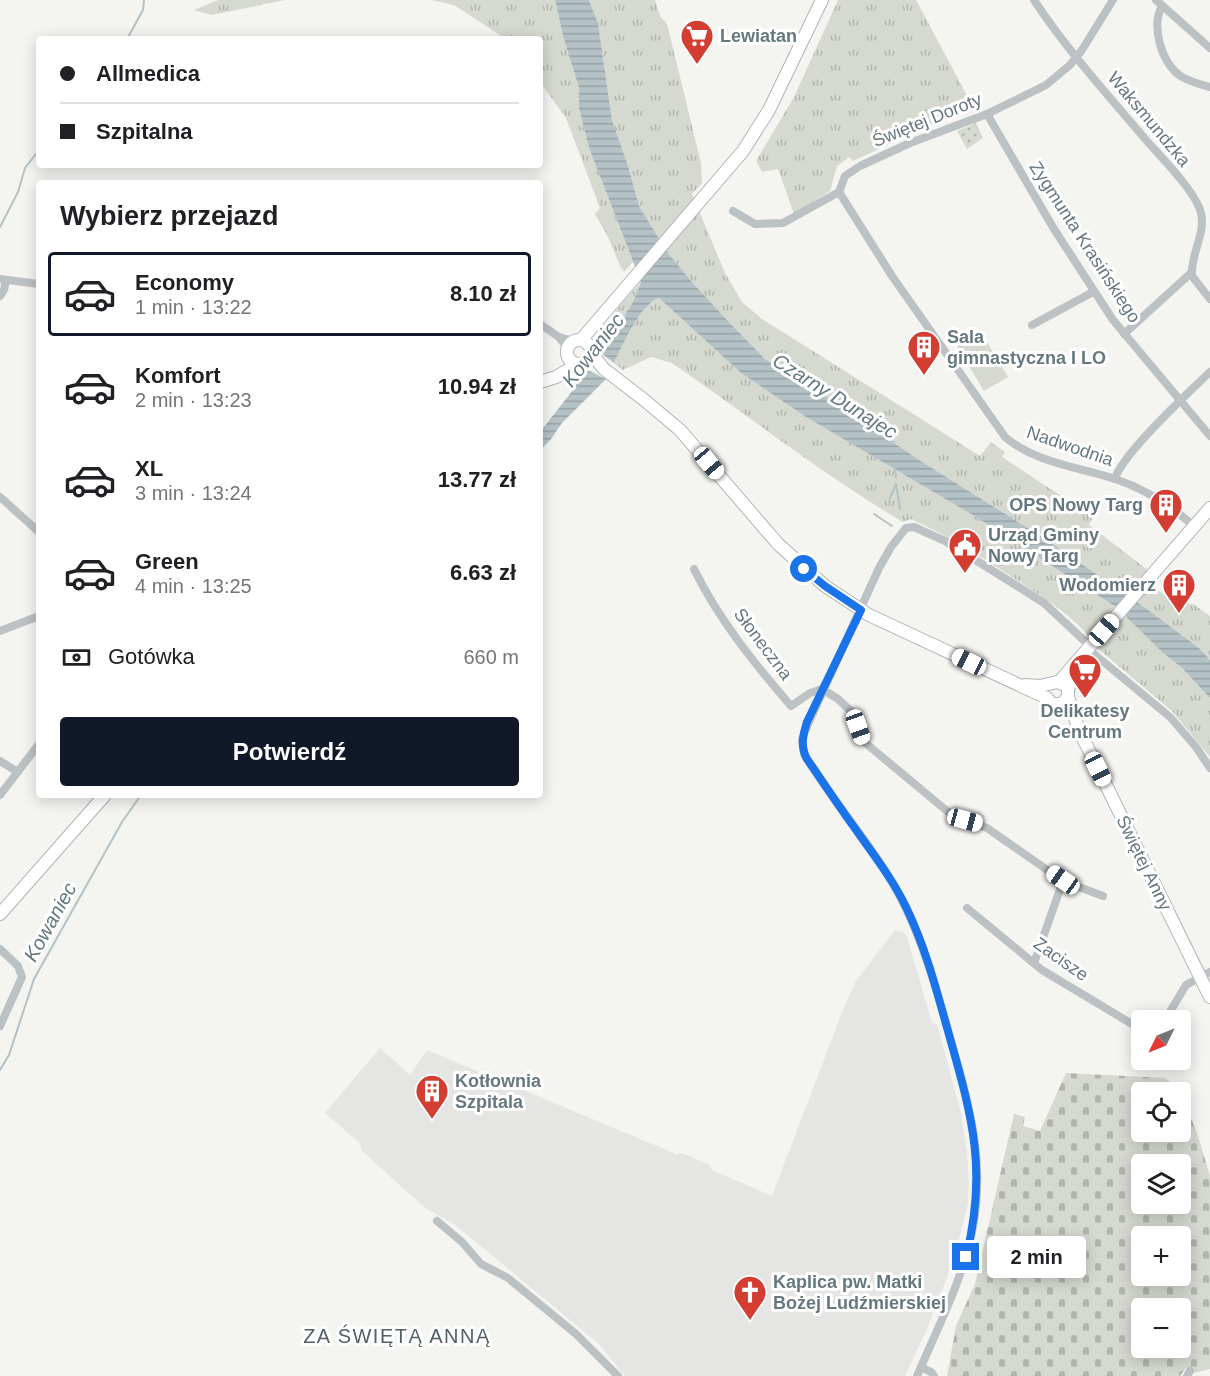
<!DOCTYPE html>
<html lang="pl">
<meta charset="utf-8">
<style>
:root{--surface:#fff;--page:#f6f6f6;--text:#202124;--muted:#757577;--line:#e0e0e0;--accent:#111827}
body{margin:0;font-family:Helvetica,sans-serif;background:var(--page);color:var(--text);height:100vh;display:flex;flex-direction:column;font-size:22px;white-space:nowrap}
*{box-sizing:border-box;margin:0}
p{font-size:20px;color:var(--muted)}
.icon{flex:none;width:33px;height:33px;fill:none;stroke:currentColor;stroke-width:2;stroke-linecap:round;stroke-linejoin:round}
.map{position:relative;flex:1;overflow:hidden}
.sheet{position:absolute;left:36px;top:180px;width:507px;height:618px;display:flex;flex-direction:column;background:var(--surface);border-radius:6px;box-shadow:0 3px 15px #0003}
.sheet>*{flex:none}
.banner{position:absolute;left:36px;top:36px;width:507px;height:132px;border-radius:6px;box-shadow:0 3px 15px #0003;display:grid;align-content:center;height:132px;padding:0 24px;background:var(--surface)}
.needle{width:39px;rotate:227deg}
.fabs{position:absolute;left:1131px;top:1010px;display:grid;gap:12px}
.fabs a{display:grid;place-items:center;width:60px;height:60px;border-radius:6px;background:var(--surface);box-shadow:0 3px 15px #0003;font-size:30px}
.end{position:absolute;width:27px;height:27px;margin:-14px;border:8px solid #1a73e8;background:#fff;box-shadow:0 0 0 3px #fff}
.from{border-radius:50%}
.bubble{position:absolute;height:42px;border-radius:6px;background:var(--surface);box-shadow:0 3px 15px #0003;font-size:20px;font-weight:600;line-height:42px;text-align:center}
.car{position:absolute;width:18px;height:36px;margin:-18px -9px;border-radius:8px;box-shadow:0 0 4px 2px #0007;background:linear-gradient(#fff 24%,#345 0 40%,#fff 0 76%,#345 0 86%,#fff 0)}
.banner b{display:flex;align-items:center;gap:21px;height:57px;font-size:22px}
.banner b+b{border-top:2px solid var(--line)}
.banner i{width:15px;height:15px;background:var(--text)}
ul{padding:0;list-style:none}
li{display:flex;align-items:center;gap:18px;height:84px;margin:0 12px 9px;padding:0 12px;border:3px solid transparent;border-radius:6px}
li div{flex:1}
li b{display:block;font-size:22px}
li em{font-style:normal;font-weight:600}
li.current{border-color:var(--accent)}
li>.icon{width:54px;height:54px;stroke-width:1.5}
h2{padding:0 24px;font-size:27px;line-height:72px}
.pay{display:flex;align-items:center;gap:15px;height:66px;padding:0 24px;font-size:22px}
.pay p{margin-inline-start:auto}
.action{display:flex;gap:12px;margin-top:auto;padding:12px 24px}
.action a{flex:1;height:69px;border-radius:6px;background:var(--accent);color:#fff;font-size:24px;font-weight:600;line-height:69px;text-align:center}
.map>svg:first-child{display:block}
</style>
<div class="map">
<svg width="1210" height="1376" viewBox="0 0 1210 1376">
<defs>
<pattern id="grass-tufts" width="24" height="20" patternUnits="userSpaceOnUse" patternTransform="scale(1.5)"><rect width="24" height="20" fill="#d5d9d0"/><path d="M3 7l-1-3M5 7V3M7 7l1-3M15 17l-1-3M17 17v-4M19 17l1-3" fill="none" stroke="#b1b5ae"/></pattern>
<pattern id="cemetery-stones" width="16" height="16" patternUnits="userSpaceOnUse" patternTransform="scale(1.5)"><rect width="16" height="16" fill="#d5d9d0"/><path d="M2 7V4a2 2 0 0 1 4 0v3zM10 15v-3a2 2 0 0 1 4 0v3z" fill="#b1b5ae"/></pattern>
<pattern id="park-dots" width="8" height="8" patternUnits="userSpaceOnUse" patternTransform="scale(1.5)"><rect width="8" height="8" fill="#d5d9d0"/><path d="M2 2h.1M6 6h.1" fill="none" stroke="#b1b5ae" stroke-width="1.8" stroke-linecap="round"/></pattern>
<pattern id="water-rules" width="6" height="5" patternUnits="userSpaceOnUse" patternTransform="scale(1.5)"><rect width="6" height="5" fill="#b5c2c5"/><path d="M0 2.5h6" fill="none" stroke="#97a2a5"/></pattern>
</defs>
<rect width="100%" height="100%" fill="#f4f4f1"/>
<!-- built -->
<path fill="#e5e5e4" d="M895 930 903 932 907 937 932 1023 937 1024 961 1113 967 1151 969 1184 968 1204 953 1262 927 1329 905 1376H625L599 1344 454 1224 425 1208 362 1151 359 1142 325 1113 380 1048 410 1075 427 1050 676 1154 682 1153 710 1165 712 1170 772 1196 844 1007 856 981Z"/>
<!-- grass -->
<g fill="url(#grass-tufts)">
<path d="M218 0H285L212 15 194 10Z"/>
<path d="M432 0H555L563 36 579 88V108L589 148 633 262 624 272 620 266 608 237 595 214 600 208 566 118 540 82V39H506L454 5Z"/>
<path d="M589 0H655L660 16 667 24 701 163 702 183 692 194 725 273 742 302 762 319 980 456 991 442 1005 452 1002 457 1093 517 1089 525 1149 571 1143 579 1181 607 1184 604H1193L1210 616V660L1199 648 1151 612 1047 540 919 460 833 401 765 359 728 321 692 282 668 253 639 206 628 166 612 120 598 23Z"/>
<path d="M838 0H916L972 105 853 161 849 157 837 166 830 191 794 214 778 169 762 172 756 161 794 97Z"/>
<path d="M641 282 633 302 601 353C603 321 621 304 641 282Z"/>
<path d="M659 298 741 373 806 417 976 517 1116 607 1162 652 1182 668 1210 698V757L1172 711 1096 647C1080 620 1048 601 1023 584 986 560 951 537 911 519L903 522C822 474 749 416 672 363L651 357 623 370 614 363C622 346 641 303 659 298Z"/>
</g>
<!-- cemetery -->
<path fill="url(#cemetery-stones)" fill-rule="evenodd" d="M1066 1073 1165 1078 1179 1088 1197 1133 1210 1176V1369L1194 1373 1186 1368 1180 1376H947L956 1326 975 1284 1014 1114 1025 1117 1023 1126 1040 1131ZM1142 1092H1180V1131H1142ZM1142 1164H1180V1203H1142ZM1142 1236H1180V1275H1142ZM1142 1308H1180V1347H1142Z"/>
<!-- park -->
<path fill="url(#park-dots)" d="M976 123 983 138 967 149 957 131Z"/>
<!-- pitch -->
<path fill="#d5d9d0" d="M981 332 1008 377 984 391 957 346Z"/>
<!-- water -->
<g fill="url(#water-rules)">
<path d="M555 0H589L598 23 612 120 628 166 639 206 668 253 692 282 728 321 765 359 833 401 919 460 1047 540 1151 612 1199 648 1210 660V698L1182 668 1162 652 1116 607 976 517 806 417 741 373 659 298C641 303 622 346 614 363L601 353 633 302 641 282 589 148 579 108V88L563 36Z"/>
<path d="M583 371H590L606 379 562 423 551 439 540 450V432L573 390Z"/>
</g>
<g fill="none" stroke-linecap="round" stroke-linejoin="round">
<!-- stream -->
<g stroke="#b5c2c5" stroke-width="2">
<path d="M127 39 143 10 144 0"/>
<path d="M0 227 18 192 25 168 39 150"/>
<path d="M895 468 896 477"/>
<path d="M896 484 900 509"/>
<path d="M890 498 896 484"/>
<path d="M874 514 892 526"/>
<path d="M0 1070 9 1055 34 979 122 822 141 795"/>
</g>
<defs>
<g id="secondary">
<circle cx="579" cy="352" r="12"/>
<path d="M581 340 743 151 769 110 822 0"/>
<path d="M591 353 604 369 643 399 680 430 778 544 825 586 869 615 1047 698 1052 704H1062L1068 697"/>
<path d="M540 382 556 377 578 364"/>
<path d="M1085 653 1068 689V697L1079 730 1210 997"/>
<path d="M1059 682 1210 508"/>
<path d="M1025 685 1040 686 1057 682 1066 685"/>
<path d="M0 914 105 795"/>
</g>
</defs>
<!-- secondary casing -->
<use href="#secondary" stroke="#aeb5b7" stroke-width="14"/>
<!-- street -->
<g stroke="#bcc1c3" stroke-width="8">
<path d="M1034 0C1067 50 1107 94 1146 140 1161 157 1196 192 1201 213 1206 234 1190 255 1192 276L1210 299"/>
<path d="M1156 0 1210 48"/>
<path d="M1162 6C1151 26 1161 61 1179 75 1189 82 1199 84 1210 87"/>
<path d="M987 114 1054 229 1113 320 1210 436"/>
<path d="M839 192 892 276 1005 437C1037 464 1080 467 1118 480 1145 489 1173 508 1194 526"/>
<path d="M733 211 755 224 783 223 839 192 845 176 860 166 910 143 987 114 1034 91 1046 85 1070 65 1082 50 1113 0"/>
<path d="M0 279 39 284"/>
<path d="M0 296 4 290 6 280"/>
<path d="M540 324 559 337 568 349"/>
<path d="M1032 325 1093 292"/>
<path d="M1124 334 1192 272"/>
<path d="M559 337 574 341"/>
<path d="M1115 479C1121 455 1189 392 1210 372"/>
<path d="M0 497 39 532"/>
<path d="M694 569C719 620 754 663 791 706L810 693 822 689 838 699 853 713 863 741 953 816 987 828 1063 881 1103 896"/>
<path d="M0 631 39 616"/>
<path d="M1088 649 1170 717 1196 747 1210 768"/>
<path d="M0 761 18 772"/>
<path d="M0 795 39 744"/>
<path d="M967 908 1042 970 1142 1030"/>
<path d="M0 949 18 966 22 977 0 1026"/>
<path d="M1034 963 1063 881"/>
<path d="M1165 1020 1186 985 1210 972"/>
<path d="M437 1221 462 1242 481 1264 508 1278 576 1334 618 1376"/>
<path d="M921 1367 931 1372 934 1376"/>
<path d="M917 1376C938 1327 963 1279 973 1227 986 1157 967 1097 948 1030 933 979 919 928 892 882 866 837 830 798 804 754L802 740 804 733 879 568 891 547 906 528 914 527 945 541 1014 584 1044 603 1090 646"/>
<path d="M1187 1376 1190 1371"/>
</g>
<!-- secondary -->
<use href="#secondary" stroke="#fff" stroke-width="12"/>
</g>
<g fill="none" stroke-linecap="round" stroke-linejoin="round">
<!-- route -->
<path stroke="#1a73e8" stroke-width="8" d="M804 569 825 586 861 610 807 722C803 735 800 746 807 759 823 782 838 805 854 827 872 853 892 878 906 907 924 944 935 984 946 1024 970 1110 989 1166 966 1257"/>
</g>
<!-- icons -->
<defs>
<symbol id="supermarket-pin" viewBox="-11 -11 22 30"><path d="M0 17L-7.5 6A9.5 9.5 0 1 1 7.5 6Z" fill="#d43d31" stroke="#fff"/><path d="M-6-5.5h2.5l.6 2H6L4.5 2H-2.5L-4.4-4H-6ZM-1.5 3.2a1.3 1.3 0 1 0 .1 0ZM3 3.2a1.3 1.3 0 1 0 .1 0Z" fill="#fff"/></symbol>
<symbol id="building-pin" viewBox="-11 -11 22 30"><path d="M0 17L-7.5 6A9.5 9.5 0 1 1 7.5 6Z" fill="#d43d31" stroke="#fff"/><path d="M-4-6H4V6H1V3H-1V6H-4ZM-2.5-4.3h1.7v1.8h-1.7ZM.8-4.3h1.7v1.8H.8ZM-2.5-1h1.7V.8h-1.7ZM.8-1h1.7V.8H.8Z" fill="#fff"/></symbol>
<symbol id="civic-pin" viewBox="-11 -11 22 30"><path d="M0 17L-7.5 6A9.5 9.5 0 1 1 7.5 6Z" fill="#d43d31" stroke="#fff"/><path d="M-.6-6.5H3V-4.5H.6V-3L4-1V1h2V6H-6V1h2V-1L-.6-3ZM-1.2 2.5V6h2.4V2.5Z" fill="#fff"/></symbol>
<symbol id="church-pin" viewBox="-11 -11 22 30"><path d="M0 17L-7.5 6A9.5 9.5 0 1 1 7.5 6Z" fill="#d43d31" stroke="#fff"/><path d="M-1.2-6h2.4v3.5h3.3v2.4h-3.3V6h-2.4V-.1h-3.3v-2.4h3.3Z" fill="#fff"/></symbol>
</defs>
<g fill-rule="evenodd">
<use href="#supermarket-pin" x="678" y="17" width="38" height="52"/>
<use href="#building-pin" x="905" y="328" width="38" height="52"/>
<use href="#building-pin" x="1147" y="486" width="38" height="52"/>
<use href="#civic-pin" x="946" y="526" width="38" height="52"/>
<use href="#building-pin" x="1160" y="566" width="38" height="52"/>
<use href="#supermarket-pin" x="1066" y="651" width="38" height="52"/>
<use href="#building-pin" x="413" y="1072" width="38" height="52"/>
<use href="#church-pin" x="731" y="1273" width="38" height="52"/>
</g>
<g text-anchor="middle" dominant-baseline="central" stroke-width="6" stroke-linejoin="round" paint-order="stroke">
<!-- poi labels -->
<g font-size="18" font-weight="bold" fill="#66787f" stroke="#fff" text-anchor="start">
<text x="720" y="36">Lewiatan</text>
<text x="947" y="337">Sala<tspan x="947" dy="21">gimnastyczna I LO</tspan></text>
<text x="1143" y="505" text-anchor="end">OPS Nowy Targ</text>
<text x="988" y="535">Urząd Gminy<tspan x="988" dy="21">Nowy Targ</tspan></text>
<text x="1156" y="585" text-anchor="end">Wodomierz</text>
<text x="1085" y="711" text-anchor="middle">Delikatesy<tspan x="1085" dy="21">Centrum</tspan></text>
<text x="455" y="1081">Kotłownia<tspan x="455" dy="21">Szpitala</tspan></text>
<text x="773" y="1282">Kaplica pw. Matki<tspan x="773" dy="21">Bożej Ludźmierskiej</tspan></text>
</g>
<!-- street labels -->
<g font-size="18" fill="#66787f" stroke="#fff">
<text transform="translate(1149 119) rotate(50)">Waksmundzka</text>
<text transform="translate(927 120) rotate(-22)">Świętej Doroty</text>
<text transform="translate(1085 242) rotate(57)">Zygmunta Krasińskiego</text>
<text transform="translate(1070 446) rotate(19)">Nadwodnia</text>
<text transform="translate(763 644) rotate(53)">Słoneczna</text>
<text transform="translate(1144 863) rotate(64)">Świętej Anny</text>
<text transform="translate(1061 959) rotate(35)">Zacisze</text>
</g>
<!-- water labels -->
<g font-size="20" font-style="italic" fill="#627a7d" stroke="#fff">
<text transform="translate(593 350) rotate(-52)">Kowaniec</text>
<text transform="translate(835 396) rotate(32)">Czarny Dunajec</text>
<text transform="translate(50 922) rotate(-61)">Kowaniec</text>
</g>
<!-- neighbourhood labels -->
<g font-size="20" letter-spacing="1.5" fill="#536065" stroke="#fff">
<text x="397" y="1336">ZA ŚWIĘTĄ ANNĄ</text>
</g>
</g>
</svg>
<div class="fabs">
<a><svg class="needle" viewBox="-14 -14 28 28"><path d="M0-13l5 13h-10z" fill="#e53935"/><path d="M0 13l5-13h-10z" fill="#757577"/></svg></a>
<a><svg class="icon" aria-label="locate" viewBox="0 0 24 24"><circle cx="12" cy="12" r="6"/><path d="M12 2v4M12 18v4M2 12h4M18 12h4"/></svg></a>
<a><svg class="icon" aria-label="layers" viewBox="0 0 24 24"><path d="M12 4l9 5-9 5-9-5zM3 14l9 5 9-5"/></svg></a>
<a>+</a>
<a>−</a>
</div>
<i class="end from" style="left:804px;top:569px"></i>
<i class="end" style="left:966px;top:1257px"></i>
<div class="bubble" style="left:987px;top:1236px;width:99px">2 min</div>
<i class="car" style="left:709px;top:463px;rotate:140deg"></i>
<i class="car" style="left:1104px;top:630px;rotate:41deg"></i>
<i class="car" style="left:969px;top:662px;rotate:296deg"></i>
<i class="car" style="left:858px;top:727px;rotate:160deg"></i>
<i class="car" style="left:1098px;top:769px;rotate:154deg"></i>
<i class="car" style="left:965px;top:820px;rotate:105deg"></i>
<i class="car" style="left:1063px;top:880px;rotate:305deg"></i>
<div class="banner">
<b><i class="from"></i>Allmedica</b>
<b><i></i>Szpitalna</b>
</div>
<section class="sheet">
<h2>Wybierz przejazd</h2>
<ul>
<li class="current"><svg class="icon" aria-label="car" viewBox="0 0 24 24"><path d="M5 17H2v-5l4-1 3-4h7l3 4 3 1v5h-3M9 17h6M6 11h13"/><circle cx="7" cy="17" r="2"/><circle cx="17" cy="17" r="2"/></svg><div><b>Economy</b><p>1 min · 13:22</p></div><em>8.10 zł</em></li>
<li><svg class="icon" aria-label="car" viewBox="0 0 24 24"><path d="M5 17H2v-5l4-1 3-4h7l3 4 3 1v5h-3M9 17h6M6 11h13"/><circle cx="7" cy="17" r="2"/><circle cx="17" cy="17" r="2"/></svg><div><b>Komfort</b><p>2 min · 13:23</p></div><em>10.94 zł</em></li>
<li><svg class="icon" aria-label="car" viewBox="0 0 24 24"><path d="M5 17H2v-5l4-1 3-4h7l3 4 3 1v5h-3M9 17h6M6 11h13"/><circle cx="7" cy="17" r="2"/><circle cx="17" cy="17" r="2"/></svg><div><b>XL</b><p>3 min · 13:24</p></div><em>13.77 zł</em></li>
<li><svg class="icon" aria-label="car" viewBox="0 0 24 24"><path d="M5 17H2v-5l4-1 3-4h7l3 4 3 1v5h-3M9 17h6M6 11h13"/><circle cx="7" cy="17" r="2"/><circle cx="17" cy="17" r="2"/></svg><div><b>Green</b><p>4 min · 13:25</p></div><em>6.63 zł</em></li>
</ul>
<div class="pay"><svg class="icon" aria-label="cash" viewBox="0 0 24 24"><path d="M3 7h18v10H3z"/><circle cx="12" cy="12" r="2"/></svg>Gotówka<p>660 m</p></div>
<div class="action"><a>Potwierdź</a></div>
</section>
</div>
